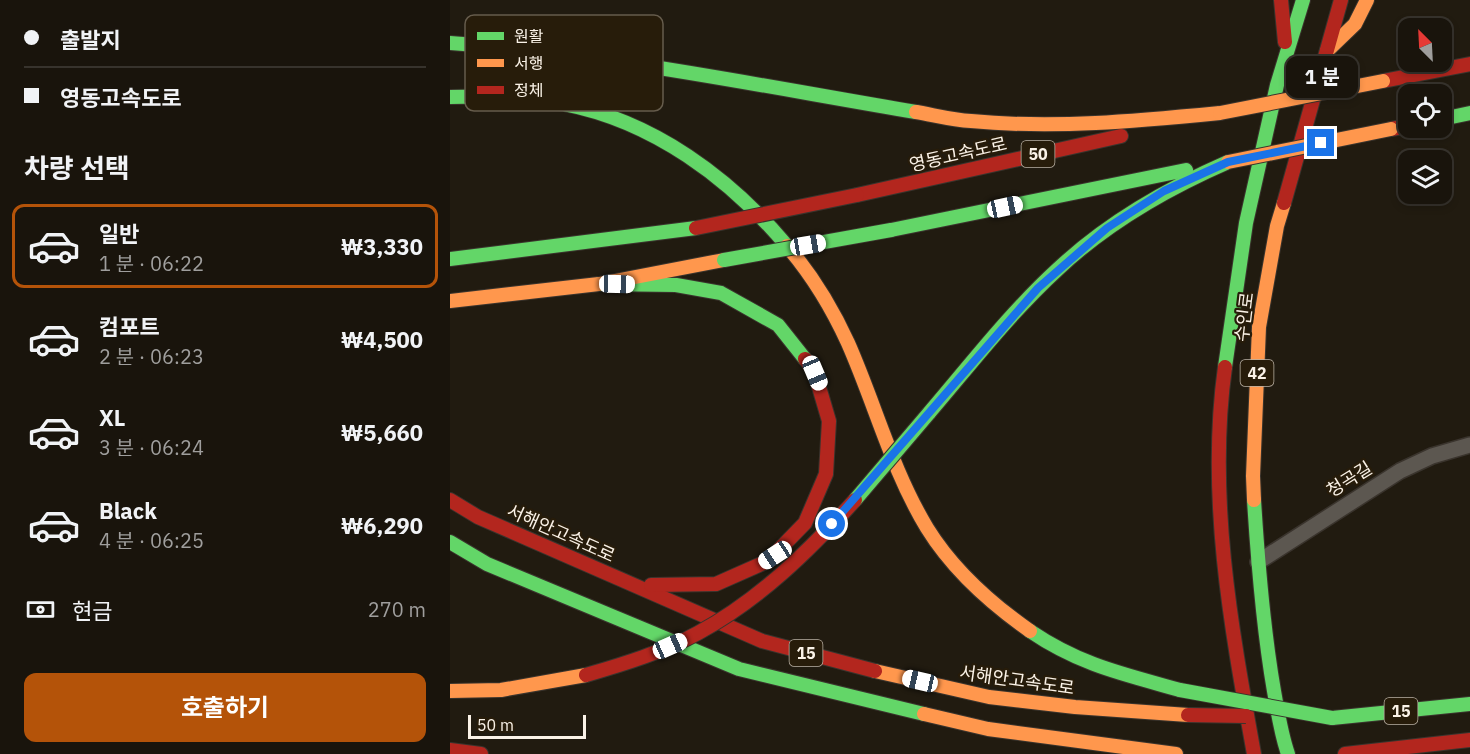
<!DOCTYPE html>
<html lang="ko">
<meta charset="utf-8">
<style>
:root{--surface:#19140c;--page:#221d15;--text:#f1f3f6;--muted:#9f9e9d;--line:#37332d;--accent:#b45309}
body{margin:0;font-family:"IBM Plex Sans","Noto Sans KR",sans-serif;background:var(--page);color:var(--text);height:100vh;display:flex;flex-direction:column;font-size:22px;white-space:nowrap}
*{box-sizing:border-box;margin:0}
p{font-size:20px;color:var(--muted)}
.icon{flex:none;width:33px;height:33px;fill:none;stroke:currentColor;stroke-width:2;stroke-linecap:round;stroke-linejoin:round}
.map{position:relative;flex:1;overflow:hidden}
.panel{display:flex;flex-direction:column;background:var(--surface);width:450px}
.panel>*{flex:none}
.hud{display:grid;align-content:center;height:132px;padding:0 24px;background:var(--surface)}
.needle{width:39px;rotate:336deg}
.controls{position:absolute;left:948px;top:18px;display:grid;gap:12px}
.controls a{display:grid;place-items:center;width:54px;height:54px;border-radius:12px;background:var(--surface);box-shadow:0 3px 9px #0003,0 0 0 2px var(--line);font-size:30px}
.scale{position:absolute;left:18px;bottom:15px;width:118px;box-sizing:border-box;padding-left:6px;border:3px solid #faf2e7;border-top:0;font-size:16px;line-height:21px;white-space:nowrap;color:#faf2e7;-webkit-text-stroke:4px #271c0a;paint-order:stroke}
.end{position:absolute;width:27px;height:27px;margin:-14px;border:8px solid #1a73e8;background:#fff;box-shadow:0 0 0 3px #fff}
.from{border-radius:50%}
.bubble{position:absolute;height:42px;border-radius:12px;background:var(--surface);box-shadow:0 3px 9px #0003,0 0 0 2px var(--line);font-size:20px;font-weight:700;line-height:42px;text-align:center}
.car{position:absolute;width:18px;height:36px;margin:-18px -9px;border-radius:8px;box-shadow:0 0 4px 2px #0007;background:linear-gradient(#fff 24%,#345 0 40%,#fff 0 76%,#345 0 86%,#fff 0)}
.hud b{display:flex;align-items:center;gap:21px;height:57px;font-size:22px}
.hud b+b{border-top:2px solid var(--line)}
.hud i{width:15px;height:15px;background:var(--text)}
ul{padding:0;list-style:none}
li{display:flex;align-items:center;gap:18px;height:84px;margin:0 12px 9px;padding:0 12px;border:3px solid transparent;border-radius:12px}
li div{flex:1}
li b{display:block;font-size:22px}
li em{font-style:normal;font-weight:700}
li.current{border-color:var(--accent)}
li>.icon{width:54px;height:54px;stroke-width:1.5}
h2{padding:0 24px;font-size:27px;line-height:72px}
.pay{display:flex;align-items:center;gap:15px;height:66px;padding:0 24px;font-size:22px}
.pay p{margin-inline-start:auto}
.primary-button{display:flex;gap:12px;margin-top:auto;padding:12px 24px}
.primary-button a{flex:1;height:69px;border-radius:12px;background:var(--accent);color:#fff;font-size:24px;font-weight:700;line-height:69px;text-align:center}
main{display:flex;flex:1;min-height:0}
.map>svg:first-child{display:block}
</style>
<main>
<section class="panel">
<div class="hud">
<b><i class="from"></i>출발지</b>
<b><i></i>영동고속도로</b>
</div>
<h2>차량 선택</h2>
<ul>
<li class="current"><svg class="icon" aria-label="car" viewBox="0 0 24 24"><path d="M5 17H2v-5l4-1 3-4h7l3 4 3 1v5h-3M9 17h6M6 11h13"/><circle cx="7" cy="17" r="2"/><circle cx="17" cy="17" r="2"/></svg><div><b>일반</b><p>1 분 · 06:22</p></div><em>₩3,330</em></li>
<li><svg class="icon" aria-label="car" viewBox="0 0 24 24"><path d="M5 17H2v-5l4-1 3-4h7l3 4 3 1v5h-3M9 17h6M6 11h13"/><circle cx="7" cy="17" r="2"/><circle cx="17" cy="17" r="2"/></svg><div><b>컴포트</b><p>2 분 · 06:23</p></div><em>₩4,500</em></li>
<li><svg class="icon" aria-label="car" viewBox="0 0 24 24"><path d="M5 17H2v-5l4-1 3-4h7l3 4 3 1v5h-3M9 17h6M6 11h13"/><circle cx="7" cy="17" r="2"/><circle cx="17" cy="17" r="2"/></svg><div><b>XL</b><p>3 분 · 06:24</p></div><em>₩5,660</em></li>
<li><svg class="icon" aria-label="car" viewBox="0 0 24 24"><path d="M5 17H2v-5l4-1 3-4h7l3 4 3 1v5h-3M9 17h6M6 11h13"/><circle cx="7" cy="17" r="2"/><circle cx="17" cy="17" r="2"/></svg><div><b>Black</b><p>4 분 · 06:25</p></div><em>₩6,290</em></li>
</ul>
<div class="pay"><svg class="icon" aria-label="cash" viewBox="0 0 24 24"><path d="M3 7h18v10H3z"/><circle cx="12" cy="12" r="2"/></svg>현금<p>270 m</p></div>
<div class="primary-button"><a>호출하기</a></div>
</section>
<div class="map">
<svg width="1020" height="754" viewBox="0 0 1020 754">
<rect width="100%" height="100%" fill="#211b10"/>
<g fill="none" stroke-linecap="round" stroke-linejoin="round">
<defs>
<path id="street" d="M808 562 950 471 982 456 1020 445"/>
<g id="fast">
<path d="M0 43C157 54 311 86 466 112"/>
<path d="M0 97C38 96 77 96 114 104 203 121 280 178 337 246"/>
<path d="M992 119 1020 113"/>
<path d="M441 230 736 170"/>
<path d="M0 259 246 228"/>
<path d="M149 284 226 285 271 293 328 325 355 359"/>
<path d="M775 367 796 223 827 85 853 0"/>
<path d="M479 413C521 364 560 313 608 269 657 223 716 189 778 162"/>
<path d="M804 500C808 564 813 628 824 691 828 713 831 734 838 754"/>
<path d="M0 542 37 564 289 669 474 714"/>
<path d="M580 631C630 665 673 674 730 690"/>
<path d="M882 718 1020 704"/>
</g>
<g id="slow">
<path d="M877 51 905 24 917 0"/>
<path d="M466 112C484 115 502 120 521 121 604 129 687 121 770 113"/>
<path d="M337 246C362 275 382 308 398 343 425 404 442 470 477 528 503 570 540 603 580 631"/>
<path d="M0 301 149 284 274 260"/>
<path d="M804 500 803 476 809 327 827 226 834 203"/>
<path d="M425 671 539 697 625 707 738 715"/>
<path d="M0 691 51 690 136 675"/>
<path d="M474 714 538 729 726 754"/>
</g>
<g id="jam">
<path d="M831 0 835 42"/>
<path d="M933 81 1020 64"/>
<path d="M941 129 958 126"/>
<path d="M407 195 671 136"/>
<path d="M834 203 891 0"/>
<path d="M775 367C757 496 781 627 804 754"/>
<path d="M0 500 28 517 312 641 425 671"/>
<path d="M201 585 266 584 318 561 355 523 376 474 379 421 364 370 355 359"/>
<path d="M0 750 31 754"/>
<path d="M895 754 1020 740"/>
</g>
</defs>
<!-- street casing -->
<use href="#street" stroke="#3a342d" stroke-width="18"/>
<!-- fast casing -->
<use href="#fast" stroke="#3a342d" stroke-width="16"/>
<!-- slow casing -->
<use href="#slow" stroke="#3a342d" stroke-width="16"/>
<!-- jam casing -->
<use href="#jam" stroke="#3a342d" stroke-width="16"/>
<!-- street -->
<use href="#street" stroke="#5c5750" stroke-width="15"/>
<!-- fast -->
<use href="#fast" stroke="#63d668" stroke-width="14"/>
<!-- slow -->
<use href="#slow" stroke="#ff974d" stroke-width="14"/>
<!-- jam -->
<use href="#jam" stroke="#b3261e" stroke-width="14"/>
<defs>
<g id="fast-bridge">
<path d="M274 260 441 230"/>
<path d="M405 500 479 413"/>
<path d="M730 690 882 718"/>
</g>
<g id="slow-bridge">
<path d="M770 113 933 81"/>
<path d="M778 162 941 129"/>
</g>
<g id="jam-bridge">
<path d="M246 228 407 195"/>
<path d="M136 675C174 664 213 652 248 633 309 600 359 551 405 500"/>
<path d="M738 715 796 716"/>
</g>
</defs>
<!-- fast-bridge casing -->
<use href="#fast-bridge" stroke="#3a342d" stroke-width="16" stroke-linecap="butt"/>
<!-- slow-bridge casing -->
<use href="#slow-bridge" stroke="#3a342d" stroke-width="16" stroke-linecap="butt"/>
<!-- jam-bridge casing -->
<use href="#jam-bridge" stroke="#3a342d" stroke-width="16" stroke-linecap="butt"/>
<!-- fast-bridge -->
<use href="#fast-bridge" stroke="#63d668" stroke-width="14"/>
<!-- slow-bridge -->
<use href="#slow-bridge" stroke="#ff974d" stroke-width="14"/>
<!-- jam-bridge -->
<use href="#jam-bridge" stroke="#b3261e" stroke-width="14"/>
</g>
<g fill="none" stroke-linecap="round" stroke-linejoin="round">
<!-- route -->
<path stroke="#1a73e8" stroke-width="8" d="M382 524 588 288 657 228 714 191 778 162 871 143"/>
</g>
<g text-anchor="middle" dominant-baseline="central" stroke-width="4.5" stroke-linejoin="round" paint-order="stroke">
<!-- shield labels -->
<g fill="#271c0a" stroke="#bbb2a5" stroke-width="1.5">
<rect x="571.5" y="141" width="33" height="26" rx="4.5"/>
<rect x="790.5" y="360" width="33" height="26" rx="4.5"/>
<rect x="339.5" y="640" width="33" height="26" rx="4.5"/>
<rect x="934.5" y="698" width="33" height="26" rx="4.5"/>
</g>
<g font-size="16" font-weight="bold" fill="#faf2e7">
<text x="588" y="154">50</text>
<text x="807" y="373">42</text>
<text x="356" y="653">15</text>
<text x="951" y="711">15</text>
</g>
<!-- street labels -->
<g font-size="18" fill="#faf2e7" stroke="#271c0a">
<text transform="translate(508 154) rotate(-13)">영동고속도로</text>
<text transform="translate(794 317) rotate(-83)">수인로</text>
<text transform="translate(899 479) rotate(-32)">청곡길</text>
<text transform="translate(111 533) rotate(24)">서해안고속도로</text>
<text transform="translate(567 680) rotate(8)">서해안고속도로</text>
</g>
</g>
<!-- legend -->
<rect x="15" y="15" width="198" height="96" rx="9" fill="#271c0a" stroke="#665c4c" stroke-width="1.5"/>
<rect x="27" y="32" width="27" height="8" fill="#63d668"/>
<rect x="27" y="59" width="27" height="8" fill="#ff974d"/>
<rect x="27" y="86" width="27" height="8" fill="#b3261e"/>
<g font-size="16" fill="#faf2e7">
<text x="64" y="42">원활</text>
<text x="64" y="69">서행</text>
<text x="64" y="96">정체</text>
</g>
</svg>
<div class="controls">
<a><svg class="needle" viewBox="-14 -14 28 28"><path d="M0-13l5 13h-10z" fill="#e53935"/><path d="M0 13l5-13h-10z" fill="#9f9e9d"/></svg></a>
<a><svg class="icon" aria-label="locate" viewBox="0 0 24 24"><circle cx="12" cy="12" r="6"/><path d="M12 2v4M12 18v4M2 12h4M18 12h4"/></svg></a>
<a><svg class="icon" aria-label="layers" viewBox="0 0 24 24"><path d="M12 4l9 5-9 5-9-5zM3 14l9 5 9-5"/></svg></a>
</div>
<div class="scale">50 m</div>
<i class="end from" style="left:382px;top:524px"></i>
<i class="end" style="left:871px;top:143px"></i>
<div class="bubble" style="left:836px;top:56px;width:72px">1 분</div>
<i class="car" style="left:555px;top:207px;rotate:78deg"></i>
<i class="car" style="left:358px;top:245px;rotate:80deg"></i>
<i class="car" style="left:167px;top:284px;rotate:91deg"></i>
<i class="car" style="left:365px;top:373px;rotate:157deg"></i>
<i class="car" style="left:325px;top:555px;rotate:237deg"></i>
<i class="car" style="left:220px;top:646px;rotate:66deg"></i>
<i class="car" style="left:470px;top:681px;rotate:283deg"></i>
</div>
</main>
